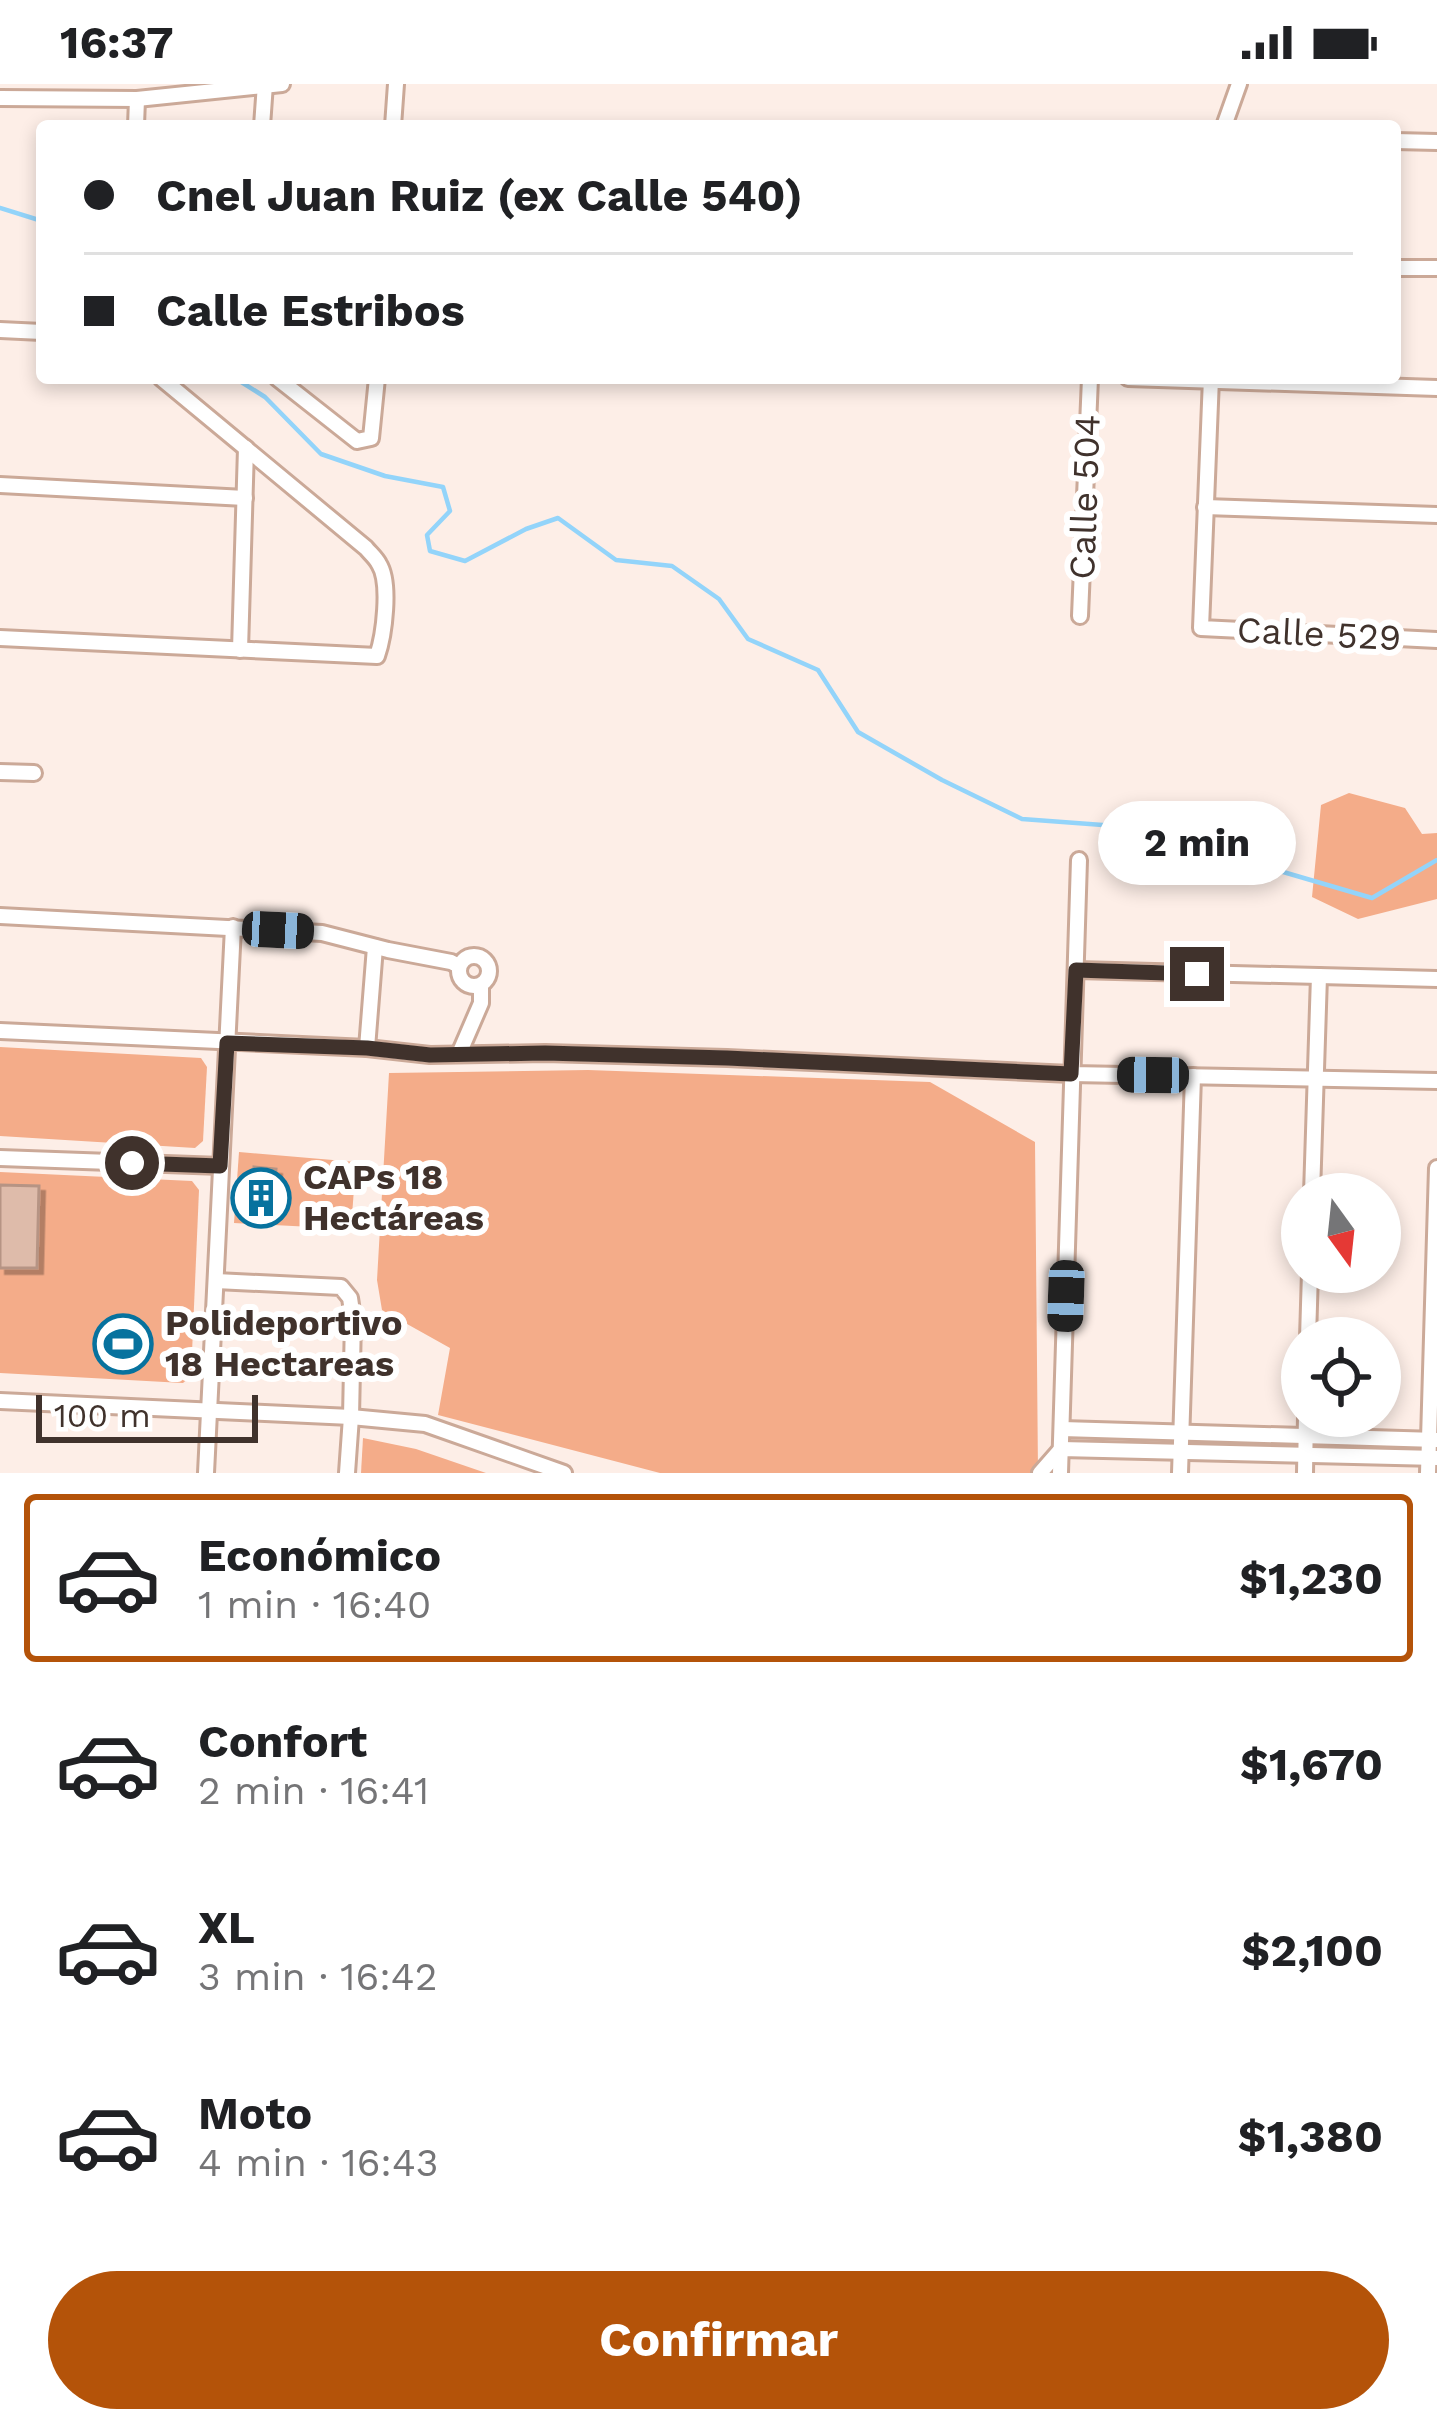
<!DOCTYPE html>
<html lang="es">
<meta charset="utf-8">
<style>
:root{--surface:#fff;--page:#f6f6f6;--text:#202124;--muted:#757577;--line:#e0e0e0;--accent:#b45309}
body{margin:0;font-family:"Work Sans",sans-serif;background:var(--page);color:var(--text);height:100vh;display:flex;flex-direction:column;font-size:45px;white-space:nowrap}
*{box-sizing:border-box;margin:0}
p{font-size:39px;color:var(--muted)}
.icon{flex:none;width:66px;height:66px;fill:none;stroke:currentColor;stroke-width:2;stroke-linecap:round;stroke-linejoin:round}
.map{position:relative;height:1389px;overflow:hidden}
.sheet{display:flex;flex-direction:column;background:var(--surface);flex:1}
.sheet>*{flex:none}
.hud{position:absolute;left:36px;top:36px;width:1365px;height:264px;border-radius:12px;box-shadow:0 6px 18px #0003;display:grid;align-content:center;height:264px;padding:0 48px;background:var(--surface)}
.needle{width:78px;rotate:165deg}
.controls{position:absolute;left:1281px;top:1089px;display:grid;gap:24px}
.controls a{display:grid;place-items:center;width:120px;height:120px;border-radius:50%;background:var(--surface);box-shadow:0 6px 18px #0003;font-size:60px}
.scale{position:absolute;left:36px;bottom:30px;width:222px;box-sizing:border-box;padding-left:12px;border:6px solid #40322c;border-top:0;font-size:33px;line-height:42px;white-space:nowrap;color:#40322c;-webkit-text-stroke:9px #fff;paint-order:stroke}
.end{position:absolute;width:54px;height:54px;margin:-27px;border:15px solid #40322c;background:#fff;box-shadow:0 0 0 6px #fff}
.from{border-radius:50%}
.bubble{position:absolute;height:84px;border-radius:42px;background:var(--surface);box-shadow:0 6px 18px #0003;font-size:39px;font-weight:700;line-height:84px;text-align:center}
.car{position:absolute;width:36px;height:72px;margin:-36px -18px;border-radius:15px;box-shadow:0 0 9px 3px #0007;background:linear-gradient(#222 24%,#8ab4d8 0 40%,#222 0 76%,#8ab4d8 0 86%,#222 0)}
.hud b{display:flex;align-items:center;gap:42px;height:114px;font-size:45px}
.hud b+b{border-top:3px solid var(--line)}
.hud i{width:30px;height:30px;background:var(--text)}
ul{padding:21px 0 0;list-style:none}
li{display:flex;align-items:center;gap:36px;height:168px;margin:0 24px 18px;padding:0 24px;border:6px solid transparent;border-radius:12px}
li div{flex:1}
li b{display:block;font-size:45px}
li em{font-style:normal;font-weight:700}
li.selected{border-color:var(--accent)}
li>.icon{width:108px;height:108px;stroke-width:1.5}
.button{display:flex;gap:24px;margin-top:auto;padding:24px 48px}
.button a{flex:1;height:138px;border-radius:72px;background:var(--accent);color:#fff;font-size:48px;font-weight:700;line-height:138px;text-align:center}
.status{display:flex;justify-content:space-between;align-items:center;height:84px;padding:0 60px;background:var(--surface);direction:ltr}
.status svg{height:33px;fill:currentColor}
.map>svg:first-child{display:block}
</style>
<div class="status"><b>16:37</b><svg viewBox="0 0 49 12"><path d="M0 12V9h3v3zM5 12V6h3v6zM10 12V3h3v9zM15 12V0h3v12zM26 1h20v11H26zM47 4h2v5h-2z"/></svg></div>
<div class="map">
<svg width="1437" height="1389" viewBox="0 0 1437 1389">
<defs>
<filter id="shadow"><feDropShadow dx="5.5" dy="5.5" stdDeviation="0" flood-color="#0004"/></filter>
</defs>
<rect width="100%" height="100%" fill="#fdeee7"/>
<!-- green -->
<g fill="#f4ac89">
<path d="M1349 709 1405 724 1422 750 1437 749V815L1358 835 1312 813 1321 721Z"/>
<path d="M0 963 201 974 207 983 203 1057 195 1064 0 1052Z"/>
<path d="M588 986 930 998 1035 1058 1038 1389H660L438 1331 450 1264 382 1226 377 1196 389 989Z"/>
<path d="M239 1068 356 1078 351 1145 234 1139Z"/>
<path d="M0 1088 192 1097 199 1106 191 1292 183 1299 0 1289Z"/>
<path d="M363 1354 416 1365 486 1389H361Z"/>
</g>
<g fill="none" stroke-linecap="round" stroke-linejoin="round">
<!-- stream -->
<g stroke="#93d4fa" stroke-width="4.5">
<path d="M0 124 42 137"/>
<path d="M235 294 265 313 321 370 385 392 443 403 450 427 427 451 430 467 465 477 526 445 558 434 616 476 672 482 719 515 748 555 818 586 858 648 942 696 1022 735 1197 748 1273 785 1372 814 1437 776"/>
</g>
</g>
<!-- building -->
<g fill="#debbaa" stroke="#b69484" stroke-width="3" filter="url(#shadow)">
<path d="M254 1083 276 1085 275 1098H269L268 1129H252Z"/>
<path d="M0 1101 39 1102 37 1184H0Z"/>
</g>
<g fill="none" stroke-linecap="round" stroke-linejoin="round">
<defs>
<g id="minor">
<path d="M0 14 137 15 282 0"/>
<path d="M136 42 137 15"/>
<path d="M262 42 265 0"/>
<path d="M393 42 396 0"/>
<path d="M1224 42 1239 0"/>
<path d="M1395 57 1437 58"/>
<path d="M1395 184H1437"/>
<path d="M0 246 42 248"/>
<path d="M277 294 357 357 371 354 377 294"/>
<path d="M1128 294 1437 304"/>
<path d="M1211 294 1201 544 1437 556"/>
<path d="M0 401 245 414"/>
<path d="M1205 423 1437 431"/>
<path d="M1080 532 1090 294"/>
<path d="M0 554 377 572C384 552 391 499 379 480 376 474 370 469 366 464L161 294"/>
<path d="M240 566 246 364"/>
<path d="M0 688 34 689"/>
<path d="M0 832 322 849 388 866 451 878 459 882"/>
<circle cx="474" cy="887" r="15"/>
<path d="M1076 886 1437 895"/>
<path d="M0 947 367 964 430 971 545 969 727 974 1071 990 1437 997"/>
<path d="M367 964 375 863"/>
<path d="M459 970 481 919V901"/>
<path d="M0 1074 221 1082"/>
<path d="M1312 1110 1319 892"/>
<path d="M216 1197 341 1203 350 1214 353 1234 351 1333 347 1389"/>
<path d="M1308 1254 1310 1188"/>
<path d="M0 1317 351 1333 425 1340 564 1389"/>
<path d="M1062 1345 1437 1356"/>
<path d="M206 1389 233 843"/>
<path d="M1040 1389 1061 1365 1437 1374"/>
<path d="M1060 1389 1079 776"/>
<path d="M1180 1389 1193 992"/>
<path d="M1305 1389 1306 1332"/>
<path d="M1428 1389 1437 1084"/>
</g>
</defs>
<!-- minor casing -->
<use href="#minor" stroke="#cba998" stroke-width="20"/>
<!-- minor -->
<use href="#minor" stroke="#fff" stroke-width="14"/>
</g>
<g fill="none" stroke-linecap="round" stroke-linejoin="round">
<!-- route -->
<path stroke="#40322c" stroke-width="15" d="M132 1079 220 1082 227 959 367 964 430 971 545 969 727 974 1071 990 1076 886 1197 890"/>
</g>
<!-- icons -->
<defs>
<symbol id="building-ring" viewBox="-11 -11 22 22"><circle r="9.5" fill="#fff" stroke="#07729e" stroke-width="1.5"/><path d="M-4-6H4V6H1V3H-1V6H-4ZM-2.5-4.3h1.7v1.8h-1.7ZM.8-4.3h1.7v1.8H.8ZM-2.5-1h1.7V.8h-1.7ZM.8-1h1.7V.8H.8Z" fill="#07729e"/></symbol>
<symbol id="stadium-ring" viewBox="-11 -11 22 22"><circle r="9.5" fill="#fff" stroke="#07729e" stroke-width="1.5"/><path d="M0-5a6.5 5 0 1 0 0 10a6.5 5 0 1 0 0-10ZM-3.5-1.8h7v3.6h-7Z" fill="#07729e"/></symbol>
</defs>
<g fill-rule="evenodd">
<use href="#building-ring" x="228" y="1081" width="66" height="66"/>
<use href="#stadium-ring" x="90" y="1227" width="66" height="66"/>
</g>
<g text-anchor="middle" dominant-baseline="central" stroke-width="12" stroke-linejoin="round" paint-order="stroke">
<!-- street labels -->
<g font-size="36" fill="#40322c" stroke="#fff">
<text transform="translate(1085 413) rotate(-88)">Calle 504</text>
<text transform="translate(1319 550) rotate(3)">Calle 529</text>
</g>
<!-- poi labels -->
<g font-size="36" font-weight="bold" fill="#40322c" stroke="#fff" text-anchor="start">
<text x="303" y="1093">CAPs 18<tspan x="303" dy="41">Hectáreas</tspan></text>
<text x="165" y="1239">Polideportivo<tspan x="165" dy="41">18 Hectareas</tspan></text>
</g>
</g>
</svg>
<div class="controls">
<a><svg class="needle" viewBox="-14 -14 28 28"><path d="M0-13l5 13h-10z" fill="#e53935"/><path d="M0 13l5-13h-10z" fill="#757577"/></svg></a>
<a><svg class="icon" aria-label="locate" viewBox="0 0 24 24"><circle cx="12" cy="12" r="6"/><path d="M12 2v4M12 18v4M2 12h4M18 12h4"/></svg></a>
</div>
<div class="scale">100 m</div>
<i class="end from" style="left:132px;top:1079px"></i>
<i class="end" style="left:1197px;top:890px"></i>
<div class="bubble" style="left:1098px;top:717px;width:198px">2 min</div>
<i class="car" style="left:278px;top:846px;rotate:93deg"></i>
<i class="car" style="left:1153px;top:991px;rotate:271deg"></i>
<i class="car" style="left:1066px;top:1212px;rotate:182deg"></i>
<div class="hud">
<b><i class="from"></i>Cnel Juan Ruiz (ex Calle 540)</b>
<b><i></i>Calle Estribos</b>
</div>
</div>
<section class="sheet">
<ul>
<li class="selected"><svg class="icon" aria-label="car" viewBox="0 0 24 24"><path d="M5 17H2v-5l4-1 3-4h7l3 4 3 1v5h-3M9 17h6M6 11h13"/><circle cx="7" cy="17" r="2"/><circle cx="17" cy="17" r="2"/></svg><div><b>Económico</b><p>1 min · 16:40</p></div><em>$1,230</em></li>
<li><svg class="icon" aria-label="car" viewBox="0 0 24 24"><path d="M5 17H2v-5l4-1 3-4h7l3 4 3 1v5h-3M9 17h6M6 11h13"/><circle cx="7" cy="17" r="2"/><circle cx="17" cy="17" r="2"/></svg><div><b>Confort</b><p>2 min · 16:41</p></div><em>$1,670</em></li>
<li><svg class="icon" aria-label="car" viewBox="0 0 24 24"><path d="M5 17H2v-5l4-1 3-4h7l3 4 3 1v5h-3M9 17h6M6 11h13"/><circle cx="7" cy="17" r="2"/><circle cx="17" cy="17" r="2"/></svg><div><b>XL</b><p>3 min · 16:42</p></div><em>$2,100</em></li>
<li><svg class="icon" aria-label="car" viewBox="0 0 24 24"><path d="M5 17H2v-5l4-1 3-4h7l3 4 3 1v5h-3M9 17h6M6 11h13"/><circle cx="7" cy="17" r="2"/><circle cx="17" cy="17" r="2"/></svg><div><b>Moto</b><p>4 min · 16:43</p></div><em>$1,380</em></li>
</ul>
<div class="button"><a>Confirmar</a></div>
</section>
